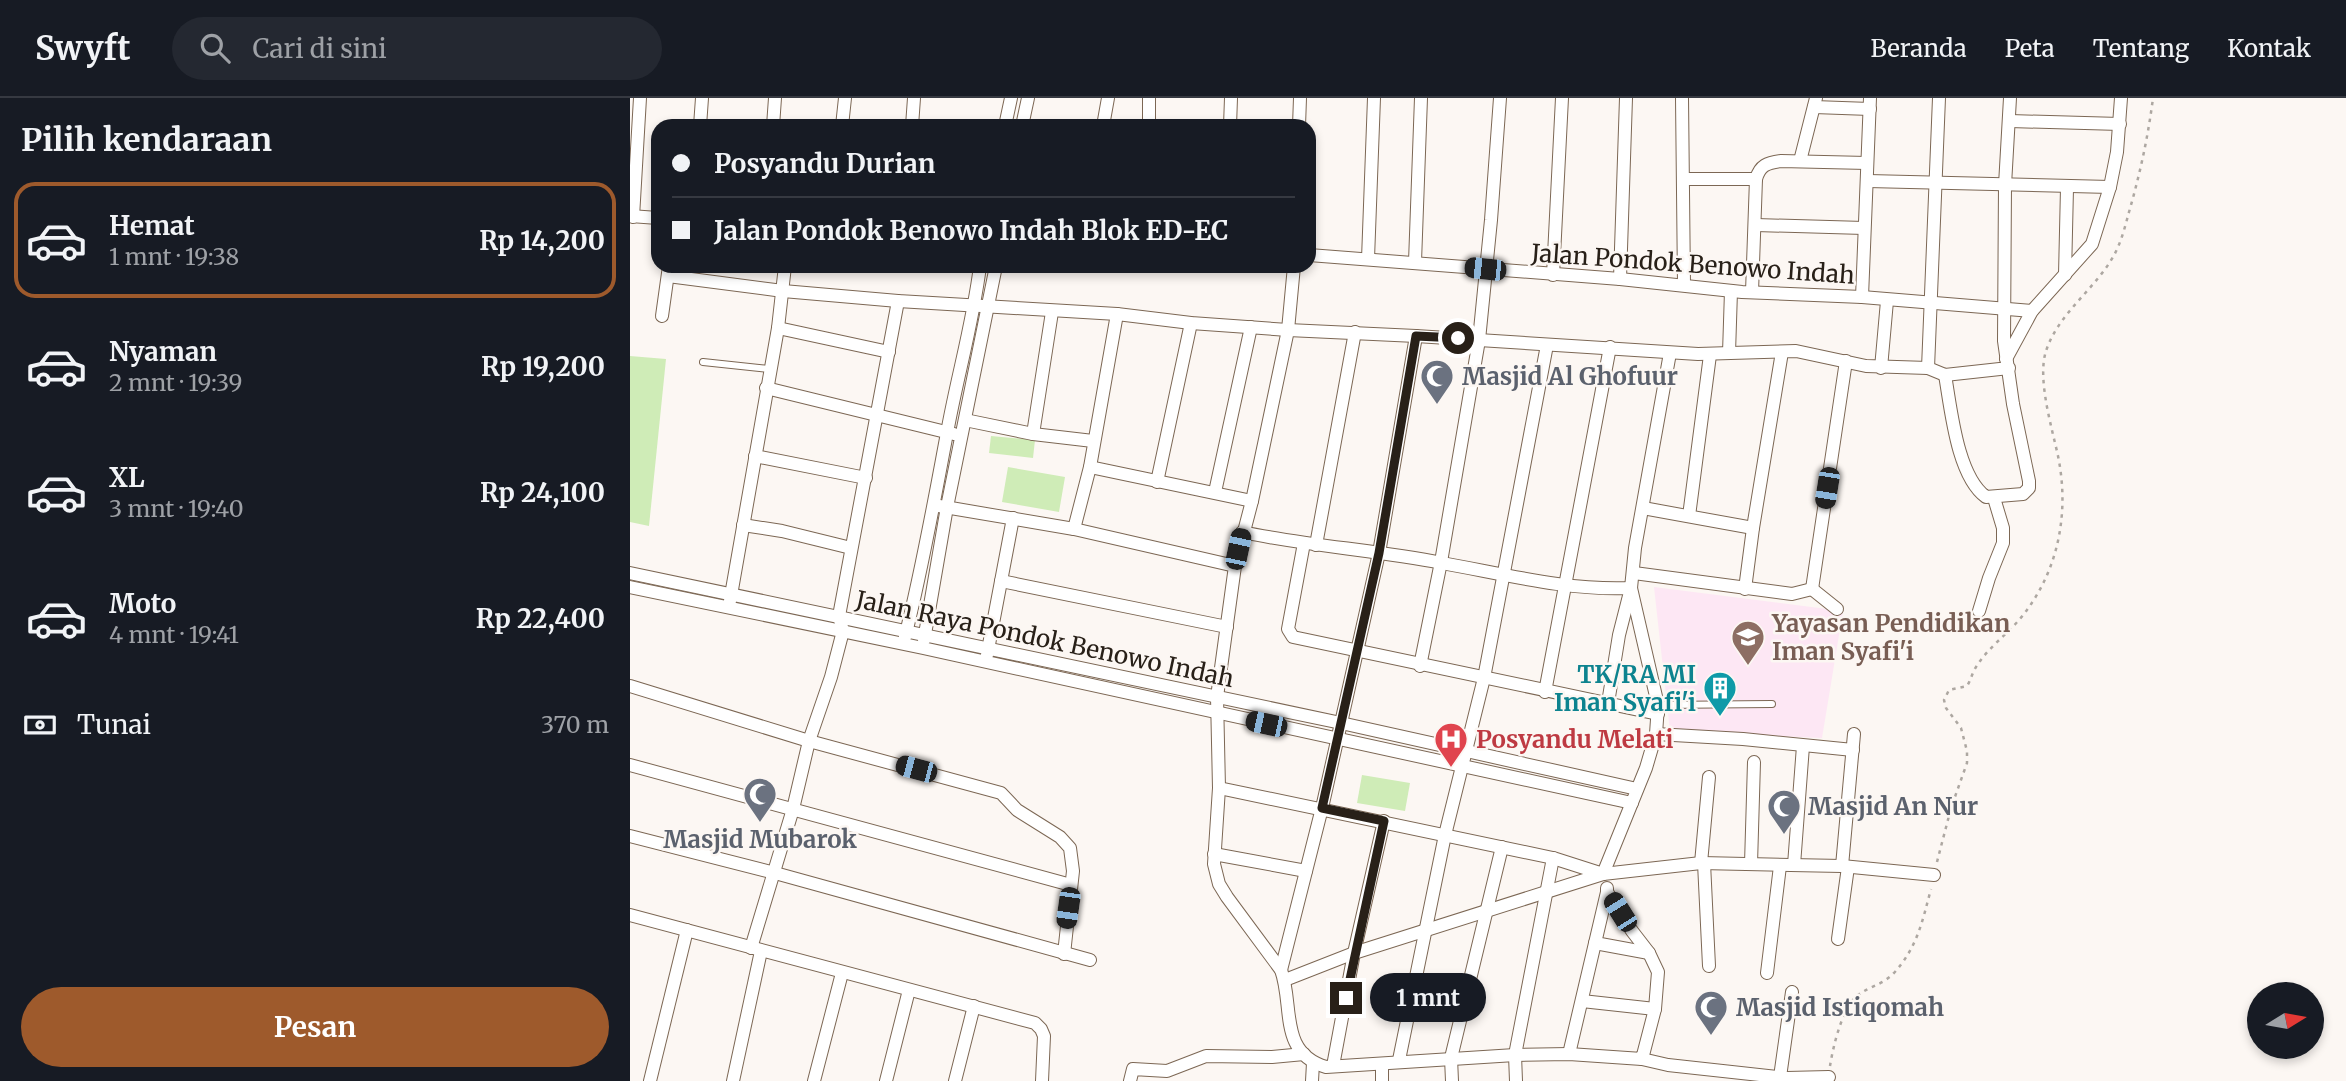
<!DOCTYPE html>
<html lang="id">
<meta charset="utf-8">
<style>
:root{--surface:#171b24;--page:#242831;--text:#f1f3f6;--muted:#9ea1a6;--line:#363941;--accent:#9e5a2c}
body{margin:0;font-family:Merriweather,serif;background:var(--page);color:var(--text);height:100vh;display:flex;flex-direction:column;font-size:26px;white-space:nowrap}
*{box-sizing:border-box;margin:0}
p{font-size:23px;color:var(--muted)}
.icon{flex:none;width:38px;height:38px;fill:none;stroke:currentColor;stroke-width:2;stroke-linecap:round;stroke-linejoin:round}
.map{position:relative;flex:1;overflow:hidden}
.side{display:flex;flex-direction:column;background:var(--surface);width:630px}
.side>*{flex:none}
.top-card{position:absolute;left:21px;top:21px;width:665px;height:154px;border-radius:21px;box-shadow:0 4px 10px #0003;display:grid;align-content:center;height:154px;padding:0 21px;background:var(--surface)}
.needle{width:46px;rotate:79deg}
.buttons{position:absolute;left:1617px;top:884px;display:grid;gap:14px}
.buttons a{display:grid;place-items:center;width:77px;height:77px;border-radius:50%;background:var(--surface);box-shadow:0 4px 10px #0003;font-size:35px}
.end{position:absolute;width:32px;height:32px;margin:-16px;border:9px solid #282018;background:#fff;box-shadow:0 0 0 4px #fff}
.from{border-radius:50%}
.bubble{position:absolute;height:49px;border-radius:24px;background:var(--surface);box-shadow:0 4px 10px #0003;font-size:23px;font-weight:700;line-height:49px;text-align:center}
.car{position:absolute;width:21px;height:42px;margin:-21px -10px;border-radius:9px;box-shadow:0 0 5px 2px #0007;background:linear-gradient(#222 24%,#8ab4d8 0 40%,#222 0 76%,#8ab4d8 0 86%,#222 0)}
.top-card b{display:flex;align-items:center;gap:24px;height:66px;font-size:26px}
.top-card b+b{border-top:2px solid var(--line)}
.top-card i{width:18px;height:18px;background:var(--text)}
ul{padding:0;list-style:none}
li{display:flex;align-items:center;gap:21px;height:116px;margin:0 14px 10px;padding:0 7px;border:4px solid transparent;border-radius:21px}
li div{flex:1}
li b{display:block;font-size:26px}
li em{font-style:normal;font-weight:700}
li.current{border-color:var(--accent)}
li>.icon{width:63px;height:63px;stroke-width:1.5}
h2{padding:0 21px;font-size:32px;line-height:84px}
.pay{display:flex;align-items:center;gap:18px;height:77px;padding:0 21px;font-size:26px}
.pay p{margin-inline-start:auto}
.action{display:flex;gap:14px;margin-top:auto;padding:14px 21px}
.action a{flex:1;height:80px;border-radius:42px;background:var(--accent);color:#fff;font-size:28px;font-weight:700;line-height:80px;text-align:center}
header{display:flex;align-items:center;gap:42px;box-sizing:border-box;height:98px;padding:0 35px;background:var(--surface);border-bottom:2px solid var(--line)}
header strong{font-size:33px}
nav{display:flex;gap:38px;margin-inline-start:auto;font-size:24px}
.search{width:490px;height:63px;background:var(--page);display:flex;align-items:center;gap:18px;box-sizing:border-box;padding:0 24px;border-radius:38px;color:var(--muted);font-size:26px}
main{display:flex;flex:1;min-height:0}
.map>svg:first-child{display:block}
</style>
<header>
<strong>Swyft</strong>
<div class="search"><svg class="icon" aria-label="search" viewBox="0 0 24 24"><circle cx="10" cy="10" r="6"/><path d="M15 15l6 6"/></svg>Cari di sini</div>
<nav><a>Beranda</a><a>Peta</a><a>Tentang</a><a>Kontak</a></nav>
</header>
<main>
<section class="side">
<h2>Pilih kendaraan</h2>
<ul>
<li class="current"><svg class="icon" aria-label="car" viewBox="0 0 24 24"><path d="M5 17H2v-5l4-1 3-4h7l3 4 3 1v5h-3M9 17h6M6 11h13"/><circle cx="7" cy="17" r="2"/><circle cx="17" cy="17" r="2"/></svg><div><b>Hemat</b><p>1 mnt · 19:38</p></div><em>Rp 14,200</em></li>
<li><svg class="icon" aria-label="car" viewBox="0 0 24 24"><path d="M5 17H2v-5l4-1 3-4h7l3 4 3 1v5h-3M9 17h6M6 11h13"/><circle cx="7" cy="17" r="2"/><circle cx="17" cy="17" r="2"/></svg><div><b>Nyaman</b><p>2 mnt · 19:39</p></div><em>Rp 19,200</em></li>
<li><svg class="icon" aria-label="car" viewBox="0 0 24 24"><path d="M5 17H2v-5l4-1 3-4h7l3 4 3 1v5h-3M9 17h6M6 11h13"/><circle cx="7" cy="17" r="2"/><circle cx="17" cy="17" r="2"/></svg><div><b>XL</b><p>3 mnt · 19:40</p></div><em>Rp 24,100</em></li>
<li><svg class="icon" aria-label="car" viewBox="0 0 24 24"><path d="M5 17H2v-5l4-1 3-4h7l3 4 3 1v5h-3M9 17h6M6 11h13"/><circle cx="7" cy="17" r="2"/><circle cx="17" cy="17" r="2"/></svg><div><b>Moto</b><p>4 mnt · 19:41</p></div><em>Rp 22,400</em></li>
</ul>
<div class="pay"><svg class="icon" aria-label="cash" viewBox="0 0 24 24"><path d="M3 7h18v10H3z"/><circle cx="12" cy="12" r="2"/></svg>Tunai<p>370 m</p></div>
<div class="action"><a>Pesan</a></div>
</section>
<div class="map">
<svg width="1716" height="983" viewBox="0 0 1716 983">
<rect width="100%" height="100%" fill="#fcf7f3"/>
<!-- education -->
<path fill="#fde7f4" d="M1024 489 1213 513 1192 640 1040 633Z"/>
<!-- green -->
<g fill="#cfecb7">
<path d="M0 258 36 261 19 428 0 424Z"/>
<path d="M361 338 405 342 403 360 359 355Z"/>
<path d="M378 369 435 379 429 414 372 404Z"/>
<path d="M732 677 780 685 775 713 727 705Z"/>
</g>
<g fill="none" stroke-linecap="round" stroke-linejoin="round">
<defs>
<g id="lane">
<path d="M73 264 139 271"/>
<path d="M1028 607 1142 606"/>
</g>
<g id="street">
<path d="M1052 0 1054 187"/>
<path d="M1184 9 1240 11"/>
<path d="M1380 23 1490 26"/>
<path d="M70 28 72 0"/>
<path d="M143 28 145 0"/>
<path d="M212 28 215 0"/>
<path d="M282 28 284 0"/>
<path d="M375 28 381 0"/>
<path d="M392 28 398 0"/>
<path d="M473 28 478 0"/>
<path d="M519 28V0"/>
<path d="M600 28 601 0"/>
<path d="M669 28 670 0"/>
<path d="M1170 63 1186 0"/>
<path d="M1053 81H1126"/>
<path d="M1238 83 1480 89"/>
<path d="M0 118 28 120"/>
<path d="M3 119 10 0"/>
<path d="M1126 127 1234 130"/>
<path d="M679 157 990 181 1112 194 1232 199 1402 213"/>
<path d="M738 161 744 0"/>
<path d="M785 164 791 0"/>
<path d="M664 168 658 232 622 403 605 468 587 599 589 690 584 766 589 786 597 799 651 872C664 907 648 955 696 969L885 957 939 956 1012 961 1025 911 1028 874 1019 855 1002 833 977 794"/>
<path d="M923 177 932 0"/>
<path d="M1435 177 1437 90"/>
<path d="M38 178 153 193 268 203 487 216 561 225 658 232 786 238 1068 256 1166 253 1236 268 1298 270 1315 277 1379 270"/>
<path d="M990 181 996 0"/>
<path d="M1122 194 1126 81C1130 67 1137 65 1151 63L1237 65"/>
<path d="M1232 199 1240 0"/>
<path d="M32 218 39 168"/>
<path d="M148 230 259 254"/>
<path d="M1099 255 1101 193"/>
<path d="M1376 261 1402 213 1462 146 1480 89 1487 54 1491 0"/>
<path d="M1251 270 1257 203"/>
<path d="M1298 270 1309 0"/>
<path d="M1315 277C1321 311 1327 378 1356 399L1393 396 1399 390V383L1383 306 1374 243 1375 87 1380 0"/>
<path d="M136 290 324 336"/>
<path d="M335 322 403 336 463 343"/>
<path d="M403 336 422 214"/>
<path d="M125 358 236 380"/>
<path d="M460 369 622 403"/>
<path d="M527 384 561 225"/>
<path d="M585 394 621 229"/>
<path d="M309 408 444 431 605 468"/>
<path d="M1013 410 1123 430"/>
<path d="M1059 418 1080 257"/>
<path d="M113 427 152 433 221 450"/>
<path d="M444 431 460 369 487 216"/>
<path d="M612 434C678 448 746 452 812 465 874 476 938 493 1001 490L1028 607 1026 636 1016 670 973 776"/>
<path d="M674 445 658 531 663 539 1028 616"/>
<path d="M686 447 725 234"/>
<path d="M0 475 711 625 1007 691"/>
<path d="M1004 475 1162 496 1182 491"/>
<path d="M371 483 597 529"/>
<path d="M0 489 293 550 1002 705"/>
<path d="M1115 491 1123 430 1152 254"/>
<path d="M1182 491 1216 263"/>
<path d="M1182 491 1207 511"/>
<path d="M100 503 148 230 155 168"/>
<path d="M1349 513 1359 480 1373 445V430L1364 400"/>
<path d="M275 539C292 472 304 404 317 335 327 279 343 225 350 168"/>
<path d="M294 542 317 409 366 168"/>
<path d="M357 557 383 420"/>
<path d="M790 568 811 464 849 242 861 122 870 0"/>
<path d="M0 588 179 643 371 695 387 712 430 739 440 750 443 773 434 856"/>
<path d="M915 594 980 249"/>
<path d="M978 605 989 537 1001 490 1005 450 1040 255"/>
<path d="M1026 636 1113 641 1223 652"/>
<path d="M0 667 441 787"/>
<path d="M589 690 923 760 973 776"/>
<path d="M0 738 145 775 460 862"/>
<path d="M584 756 676 773"/>
<path d="M1071 765 1079 679"/>
<path d="M1074 765 1079 868"/>
<path d="M1121 766 1124 664"/>
<path d="M1164 767 1173 648"/>
<path d="M1212 768 1224 636"/>
<path d="M0 817 405 925 411 931 414 938 412 983"/>
<path d="M1208 841 1218 769"/>
<path d="M965 845 1019 855"/>
<path d="M121 850 163 711 179 643 201 579 213 533 209 518 268 203"/>
<path d="M651 872 692 710 749 455 786 238"/>
<path d="M1137 875 1150 768"/>
<path d="M655 882 724 855 973 776 1071 765 1212 768 1304 777"/>
<path d="M952 903 1025 911"/>
<path d="M939 956 977 794V790"/>
<path d="M1012 961 1038 967 1157 980 1199 979"/>
<path d="M769 962 815 737 854 580 917 247"/>
<path d="M752 966V983"/>
<path d="M703 968 724 855 754 723"/>
<path d="M1150 979 1162 894"/>
<path d="M20 983 57 832"/>
<path d="M103 983 131 853"/>
<path d="M184 983 212 875"/>
<path d="M256 983 279 892"/>
<path d="M325 983 344 908"/>
<path d="M500 983 503 971 537 973 576 958 642 959 674 956"/>
<path d="M682 983 683 965"/>
<path d="M822 983 821 960 872 749"/>
<path d="M886 983 885 957 923 760"/>
</g>
</defs>
<!-- lane casing -->
<use href="#lane" stroke="#7c6754" stroke-width="8"/>
<!-- street casing -->
<use href="#street" stroke="#7c6754" stroke-width="14"/>
<!-- path -->
<g stroke="#ada7a1" stroke-width="2.5" stroke-dasharray="3.5 5" stroke-linecap="butt">
<path d="M1307 764 1321 710 1337 665V653L1331 630 1316 610 1314 602 1319 592 1337 588C1341 582 1342 575 1346 569 1357 551 1375 538 1389 522 1428 476 1440 416 1428 358 1422 330 1407 281 1416 253 1428 216 1464 192 1483 159 1491 145 1495 129 1499 114 1510 76 1518 39 1523 0"/>
<path d="M1200 968C1203 949 1212 910 1227 898 1239 888 1251 888 1264 875 1288 848 1292 824 1301 791"/>
</g>
<!-- lane -->
<use href="#lane" stroke="#fff" stroke-width="6"/>
<!-- street -->
<use href="#street" stroke="#fff" stroke-width="12"/>
</g>
<g fill="none" stroke-linecap="round" stroke-linejoin="round">
<!-- route -->
<path stroke="#282018" stroke-width="9" d="M716 900 754 723 692 710 749 455 786 238 828 240"/>
</g>
<!-- icons -->
<defs>
<symbol id="mosque-pin" viewBox="-11 -11 22 30"><path d="M0 17L-7.5 6A9.5 9.5 0 1 1 7.5 6Z" fill="#6b7280" stroke="#fcf7f3"/><path d="M3.5-4.9A6 6 0 1 0 3.5 4.9A5 5 0 1 1 3.5-4.9Z" fill="#fff"/></symbol>
<symbol id="school-pin" viewBox="-11 -11 22 30"><path d="M0 17L-7.5 6A9.5 9.5 0 1 1 7.5 6Z" fill="#8d6e63" stroke="#fcf7f3"/><path d="M0-5L7-2L0 1L-7-2ZM-4 1L0 2.5L4 1V4Q0 6-4 4Z" fill="#fff"/></symbol>
<symbol id="building-pin" viewBox="-11 -11 22 30"><path d="M0 17L-7.5 6A9.5 9.5 0 1 1 7.5 6Z" fill="#0f9aa8" stroke="#fcf7f3"/><path d="M-4-6H4V6H1V3H-1V6H-4ZM-2.5-4.3h1.7v1.8h-1.7ZM.8-4.3h1.7v1.8H.8ZM-2.5-1h1.7V.8h-1.7ZM.8-1h1.7V.8H.8Z" fill="#fff"/></symbol>
<symbol id="hospital-pin" viewBox="-11 -11 22 30"><path d="M0 17L-7.5 6A9.5 9.5 0 1 1 7.5 6Z" fill="#e0444e" stroke="#fcf7f3"/><path d="M-5-5h3v3.5h4V-5h3V5h-3V1.5h-4V5h-3Z" fill="#fff"/></symbol>
</defs>
<g fill-rule="evenodd">
<use href="#mosque-pin" x="788" y="259" width="38" height="52"/>
<use href="#school-pin" x="1099" y="520" width="38" height="52"/>
<use href="#building-pin" x="1071" y="571" width="38" height="52"/>
<use href="#hospital-pin" x="802" y="622" width="38" height="52"/>
<use href="#mosque-pin" x="111" y="677" width="38" height="52"/>
<use href="#mosque-pin" x="1135" y="689" width="38" height="52"/>
<use href="#mosque-pin" x="1062" y="890" width="38" height="52"/>
</g>
<g text-anchor="middle" dominant-baseline="central" stroke-width="5" stroke-linejoin="round" paint-order="stroke">
<!-- street labels -->
<g font-size="24" fill="#282018" stroke="#fcf7f3">
<text transform="translate(1063 166) rotate(4)">Jalan Pondok Benowo Indah</text>
<text transform="translate(415 541) rotate(12)">Jalan Raya Pondok Benowo Indah</text>
</g>
<!-- worship labels -->
<g font-size="24" font-weight="bold" fill="#5b616d" stroke="#fcf7f3" text-anchor="start">
<text x="832" y="278">Masjid Al Ghofuur</text>
<text x="1178" y="708">Masjid An Nur</text>
<text x="130" y="741" text-anchor="middle">Masjid Mubarok</text>
<text x="1106" y="909">Masjid Istiqomah</text>
</g>
<!-- education labels -->
<g font-size="24" font-weight="bold" fill="#785e54" stroke="#fcf7f3" text-anchor="start">
<text x="1142" y="525">Yayasan Pendidikan<tspan x="1142" dy="28">Iman Syafi'i</tspan></text>
</g>
<!-- culture labels -->
<g font-size="24" font-weight="bold" fill="#0d838f" stroke="#fcf7f3" text-anchor="end">
<text x="1066" y="576">TK/RA MI<tspan x="1066" dy="28">Iman Syafi'i</tspan></text>
</g>
<!-- health labels -->
<g font-size="24" font-weight="bold" fill="#be3a42" stroke="#fcf7f3" text-anchor="start">
<text x="846" y="641">Posyandu Melati</text>
</g>
</g>
</svg>
<div class="buttons">
<a><svg class="needle" viewBox="-14 -14 28 28"><path d="M0-13l5 13h-10z" fill="#e53935"/><path d="M0 13l5-13h-10z" fill="#9ea1a6"/></svg></a>
</div>
<i class="end from" style="left:828px;top:240px"></i>
<i class="end" style="left:716px;top:900px"></i>
<div class="bubble" style="left:740px;top:875px;width:116px">1 mnt</div>
<i class="car" style="left:855px;top:171px;rotate:276deg"></i>
<i class="car" style="left:1197px;top:390px;rotate:189deg"></i>
<i class="car" style="left:608px;top:451px;rotate:12deg"></i>
<i class="car" style="left:636px;top:626px;rotate:282deg"></i>
<i class="car" style="left:286px;top:671px;rotate:285deg"></i>
<i class="car" style="left:438px;top:810px;rotate:188deg"></i>
<i class="car" style="left:990px;top:814px;rotate:328deg"></i>
<div class="top-card">
<b><i class="from"></i>Posyandu Durian</b>
<b><i></i>Jalan Pondok Benowo Indah Blok ED-EC</b>
</div>
</div>
</main>
